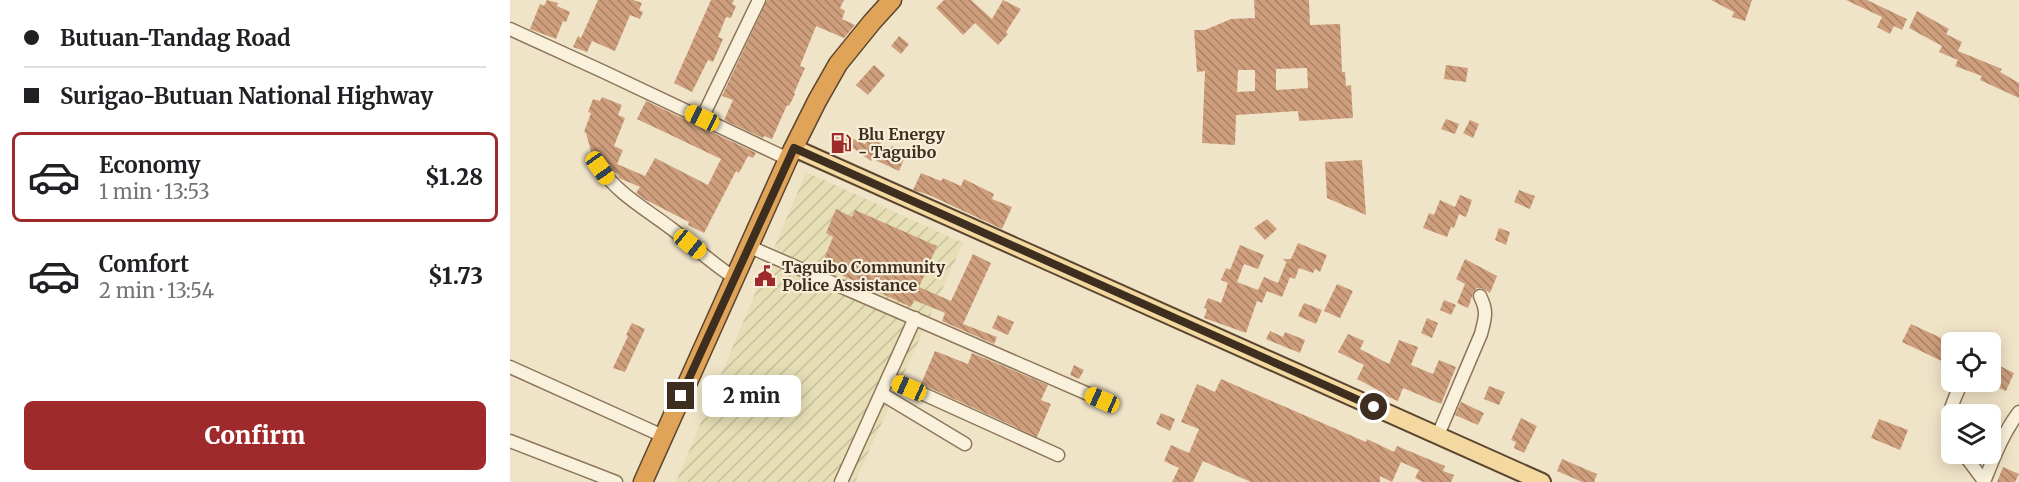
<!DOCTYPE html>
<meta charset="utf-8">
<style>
:root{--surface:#fff;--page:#f6f6f6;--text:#202124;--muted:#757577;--line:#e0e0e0;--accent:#9e2a2b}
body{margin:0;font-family:Merriweather,serif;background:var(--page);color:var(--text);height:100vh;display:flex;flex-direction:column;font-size:22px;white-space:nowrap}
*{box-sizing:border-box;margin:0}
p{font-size:20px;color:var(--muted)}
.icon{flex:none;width:33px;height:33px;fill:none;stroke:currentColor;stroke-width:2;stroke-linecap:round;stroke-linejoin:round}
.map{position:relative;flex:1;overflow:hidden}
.details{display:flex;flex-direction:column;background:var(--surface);width:510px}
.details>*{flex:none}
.guide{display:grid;align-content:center;height:132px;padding:0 24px;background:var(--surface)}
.controls{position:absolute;left:1431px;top:332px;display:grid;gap:12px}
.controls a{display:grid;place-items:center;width:60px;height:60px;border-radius:9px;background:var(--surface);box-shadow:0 3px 15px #0003;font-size:30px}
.end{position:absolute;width:27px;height:27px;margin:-14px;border:8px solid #3d2e20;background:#fff;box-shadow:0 0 0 3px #fff}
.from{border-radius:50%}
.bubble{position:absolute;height:42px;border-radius:9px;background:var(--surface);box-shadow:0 3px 15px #0003;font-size:20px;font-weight:800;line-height:42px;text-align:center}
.car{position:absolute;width:18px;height:36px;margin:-18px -9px;border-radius:8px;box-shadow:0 0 4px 2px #0007;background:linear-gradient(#f5c518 24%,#345 0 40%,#f5c518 0 76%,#345 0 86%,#f5c518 0)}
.guide b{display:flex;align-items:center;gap:21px;height:57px;font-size:22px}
.guide b+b{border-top:2px solid var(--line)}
.guide i{width:15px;height:15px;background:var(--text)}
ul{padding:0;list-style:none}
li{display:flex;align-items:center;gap:18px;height:90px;margin:0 12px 9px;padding:0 12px;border:3px solid transparent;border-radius:9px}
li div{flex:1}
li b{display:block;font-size:22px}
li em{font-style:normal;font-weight:800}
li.active{border-color:var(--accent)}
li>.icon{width:54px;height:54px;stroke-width:1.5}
.button{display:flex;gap:12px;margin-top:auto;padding:12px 24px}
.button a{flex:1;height:69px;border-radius:9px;background:var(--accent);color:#fff;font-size:24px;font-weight:800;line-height:69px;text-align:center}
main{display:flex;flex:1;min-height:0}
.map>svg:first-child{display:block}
</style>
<main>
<section class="details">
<div class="guide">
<b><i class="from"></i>Butuan-Tandag Road</b>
<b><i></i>Surigao-Butuan National Highway</b>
</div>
<ul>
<li class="active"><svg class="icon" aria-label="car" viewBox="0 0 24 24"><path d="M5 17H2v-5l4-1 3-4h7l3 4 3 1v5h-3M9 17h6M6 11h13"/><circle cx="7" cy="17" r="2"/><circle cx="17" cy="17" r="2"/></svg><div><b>Economy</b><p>1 min · 13:53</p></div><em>$1.28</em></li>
<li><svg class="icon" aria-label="car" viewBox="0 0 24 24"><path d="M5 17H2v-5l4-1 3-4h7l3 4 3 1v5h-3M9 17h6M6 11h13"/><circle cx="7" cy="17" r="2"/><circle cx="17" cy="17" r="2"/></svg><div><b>Comfort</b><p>2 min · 13:54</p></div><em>$1.73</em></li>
</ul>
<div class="button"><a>Confirm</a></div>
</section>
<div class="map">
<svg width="1509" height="482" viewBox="0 0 1509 482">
<defs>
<pattern id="farmland-furrows" width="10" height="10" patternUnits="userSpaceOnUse" patternTransform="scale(1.5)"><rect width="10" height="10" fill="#e6deb5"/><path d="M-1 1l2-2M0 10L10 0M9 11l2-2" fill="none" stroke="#c6bf9b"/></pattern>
<pattern id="building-back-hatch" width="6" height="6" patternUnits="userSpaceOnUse" patternTransform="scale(1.5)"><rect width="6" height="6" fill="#cf9f7d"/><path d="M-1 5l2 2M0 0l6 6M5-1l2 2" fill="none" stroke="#a98266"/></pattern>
</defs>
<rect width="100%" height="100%" fill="#f0e4c8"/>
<!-- farmland -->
<path fill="url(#farmland-furrows)" d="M296 172 453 243 345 482H166Z"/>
<!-- building -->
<g fill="url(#building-back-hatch)" fill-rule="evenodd">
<path d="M37 0 48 3 47 6 60 12 56 22 53 21 46 39 20 29 30 4 34 6Z"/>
<path d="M88 0H123L132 3 129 10 133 12 130 19 120 15 105 51 82 41 77 52 63 47 68 36 71 38Z"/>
<path d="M201 0H224L222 4 226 6 221 18 216 17 208 37 213 39 203 62 198 60 182 92 164 83Z"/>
<path d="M257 0H334L330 8 335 11 332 19 345 25 334 38 306 26 290 66 295 68 284 93 285 94 279 106 277 105 262 139 254 136 253 138 214 120 223 100 212 96Z"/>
<path d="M434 0H461L482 19 493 0 511 9 496 32 498 34 488 45 465 23 453 35 426 8Z"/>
<path d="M744 0H799L800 25 830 24 832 72H835L836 86 841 85 843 118 789 121 788 111 726 115 725 145 692 143 695 71 687 72 684 30H695L721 19 745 18ZM797 68 798 88 766 90V69ZM728 70H745V91L727 92Z"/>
<path d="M1201 0H1242L1235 21 1222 17 1224 12Z"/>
<path d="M1336 0H1357L1397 19 1392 30 1384 26 1380 34 1367 27 1372 17Z"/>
<path d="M1407 11 1439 29 1436 34 1452 42 1448 51 1492 69 1490 72 1509 83V98L1470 80 1472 76 1445 66 1448 60 1429 52 1432 46 1399 28Z"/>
<path d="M389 36 399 44 391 54 381 46Z"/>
<path d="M364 65 375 75 358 95 346 85Z"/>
<path d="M936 65 958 68 956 82 934 79Z"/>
<path d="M92 97 112 105 108 115 115 118 104 146 113 150 107 164 135 176 145 158 198 185 211 159 127 119 136 101 246 153 243 158 238 156 229 173 226 171 194 233 178 225 179 222 134 199 126 193 130 187 109 178 108 174 104 172 94 161 88 160 84 162 76 133 74 132 81 113 78 112 83 99 90 101Z"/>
<path d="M936 119 949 124 945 134 931 129Z"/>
<path d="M960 120 969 124 963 138 953 133Z"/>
<path d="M327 132 355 144 361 136 380 150 382 146 397 152 389 171 363 159 361 161 339 145 334 154 320 147Z"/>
<path d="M852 160 856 215 817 198 815 162Z"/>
<path d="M411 173 431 181 433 178 451 186 454 179 484 194 482 199 502 207 492 229 419 195 403 190Z"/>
<path d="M1009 190 1025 196 1020 209 1004 202Z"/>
<path d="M950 195 962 200 956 217 949 214 944 228 941 227 937 237 913 228 919 213 924 215 930 200 945 207Z"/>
<path d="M326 209 342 217 345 210 427 246 409 287 441 301 463 254 481 263 453 324 487 337 484 344 432 321 435 313 404 300 401 307 327 273 330 266 314 259 323 237 316 233Z"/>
<path d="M757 219 767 229 755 240 744 228Z"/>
<path d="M989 228 1000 232 996 245 985 240Z"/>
<path d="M788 243 817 255 810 272 805 269 803 273 789 268 785 279 780 277 772 297 757 291 752 303 747 301 736 333 694 318 697 309 694 308 698 298 711 303 718 283 711 280 716 268 720 270 730 245 754 255 748 269 734 264 727 282 748 290 754 277 768 283 776 263 778 264 773 259H781Z"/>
<path d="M955 259 987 276 980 293 971 288H967L964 291 958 308 947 303 955 284 946 279Z"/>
<path d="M827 284 843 291 830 318 814 311Z"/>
<path d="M934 300 946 305 941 315 930 310Z"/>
<path d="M794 303 812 310 806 324 788 316Z"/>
<path d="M488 315 504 322 498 335 482 328Z"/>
<path d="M917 318 928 323 922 338 911 333Z"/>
<path d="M122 323 135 329 115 372 103 368 118 336 116 335Z"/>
<path d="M1401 324 1442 343V366L1392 342Z"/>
<path d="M760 331 773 337 775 332 795 340 790 353 756 339Z"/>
<path d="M838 334 854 341 850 349 879 364 889 340 908 347 901 365 923 374 929 360 946 367 931 404 893 388 888 401 867 392 868 390 847 379 854 365 828 352Z"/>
<path d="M425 351 458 364 462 353 538 385 531 400 541 404 527 437 411 384Z"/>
<path d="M1480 361 1504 373 1496 391 1480 384Z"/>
<path d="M564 365 574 370 569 379 560 375Z"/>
<path d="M711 379 856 442 857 439 884 452 887 446 935 466 933 471 944 475 941 482H913L905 478 909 470 891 462 882 482 870 476V482H741L693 461 683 482H662L669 468 654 461 661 445 679 453 689 429 671 422 687 384 705 392Z"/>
<path d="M979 386 995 392 989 405 974 399Z"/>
<path d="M951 402 974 413 968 425 945 415Z"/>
<path d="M651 413 665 419 660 431 646 424Z"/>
<path d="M1011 418 1027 426 1014 453 1004 448 1006 442 1001 440Z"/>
<path d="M1369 419 1398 430 1390 450 1361 438Z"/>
<path d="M1052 459 1087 474 1084 482H1072L1047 471Z"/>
<path d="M1493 467 1509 474 1505 482H1487Z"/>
</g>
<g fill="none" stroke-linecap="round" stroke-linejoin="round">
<defs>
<g id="minor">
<path d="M0 29 92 71 278 159"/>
<path d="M192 118 249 0"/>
<path d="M90 168C109 195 136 209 162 229 183 245 202 264 225 278"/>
<path d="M240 247 592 400"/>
<path d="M0 367 153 436"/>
<path d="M378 378 548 455"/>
<path d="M372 394 455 444"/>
<path d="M928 435 971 334C975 318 978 312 970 296"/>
<path d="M1442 438C1434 418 1443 402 1451 384"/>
<path d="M0 441 106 482"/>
<path d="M1453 453 1474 481"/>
<path d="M331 482 405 318"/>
<path d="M1474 482C1484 457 1493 433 1509 412"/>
</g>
<path id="major" d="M284 148 1032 482"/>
<path id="highway" d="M133 482 278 159 307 101 328 64 362 22 382 0"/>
</defs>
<!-- minor casing -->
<use href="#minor" stroke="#8d765c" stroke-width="15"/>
<!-- major casing -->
<use href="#major" stroke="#5b4430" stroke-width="20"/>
<!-- highway casing -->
<use href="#highway" stroke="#5b4430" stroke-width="21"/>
<!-- minor -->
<use href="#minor" stroke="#faf1dc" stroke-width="12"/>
<!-- major -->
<use href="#major" stroke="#f3d9a0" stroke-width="16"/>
<!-- highway -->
<use href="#highway" stroke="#e0a458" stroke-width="18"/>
</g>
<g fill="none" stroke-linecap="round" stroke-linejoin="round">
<!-- route -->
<path stroke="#3d2e20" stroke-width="8" d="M171 396 284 148 864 407"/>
</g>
<!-- icons -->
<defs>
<symbol id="fuel-bare" viewBox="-9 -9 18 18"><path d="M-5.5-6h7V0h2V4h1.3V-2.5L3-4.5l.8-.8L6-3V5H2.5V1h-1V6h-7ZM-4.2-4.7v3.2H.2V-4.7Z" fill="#9e2a2b" stroke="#f7eed8" stroke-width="2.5" paint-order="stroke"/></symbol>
<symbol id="civic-bare" viewBox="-9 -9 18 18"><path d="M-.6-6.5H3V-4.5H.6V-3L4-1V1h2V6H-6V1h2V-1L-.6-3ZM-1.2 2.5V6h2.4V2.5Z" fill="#9e2a2b" stroke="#f7eed8" stroke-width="2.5" paint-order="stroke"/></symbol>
</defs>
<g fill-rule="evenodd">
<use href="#fuel-bare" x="316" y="128" width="30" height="30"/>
<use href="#civic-bare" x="240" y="261" width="30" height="30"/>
</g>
<g text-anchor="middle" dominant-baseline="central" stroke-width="4.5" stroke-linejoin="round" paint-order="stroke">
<!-- poi labels -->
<g font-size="16" font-weight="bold" fill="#3d2e20" stroke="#f7eed8" text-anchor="start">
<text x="348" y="134">Blu Energy<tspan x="348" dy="18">- Taguibo</tspan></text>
<text x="272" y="267">Taguibo Community<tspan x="272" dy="18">Police Assistance</tspan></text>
</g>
</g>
</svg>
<div class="controls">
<a><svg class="icon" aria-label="locate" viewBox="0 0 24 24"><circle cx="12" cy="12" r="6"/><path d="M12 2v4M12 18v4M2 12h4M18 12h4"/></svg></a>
<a><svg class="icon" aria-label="layers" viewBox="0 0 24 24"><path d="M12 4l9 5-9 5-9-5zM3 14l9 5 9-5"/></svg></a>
</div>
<i class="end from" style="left:864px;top:407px"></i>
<i class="end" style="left:171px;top:396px"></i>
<div class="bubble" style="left:192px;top:375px;width:99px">2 min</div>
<i class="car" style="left:192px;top:118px;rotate:295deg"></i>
<i class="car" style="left:90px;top:168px;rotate:145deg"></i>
<i class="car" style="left:180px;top:244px;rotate:129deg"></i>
<i class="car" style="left:399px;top:388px;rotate:294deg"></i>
<i class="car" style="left:592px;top:400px;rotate:294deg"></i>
</div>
</main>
